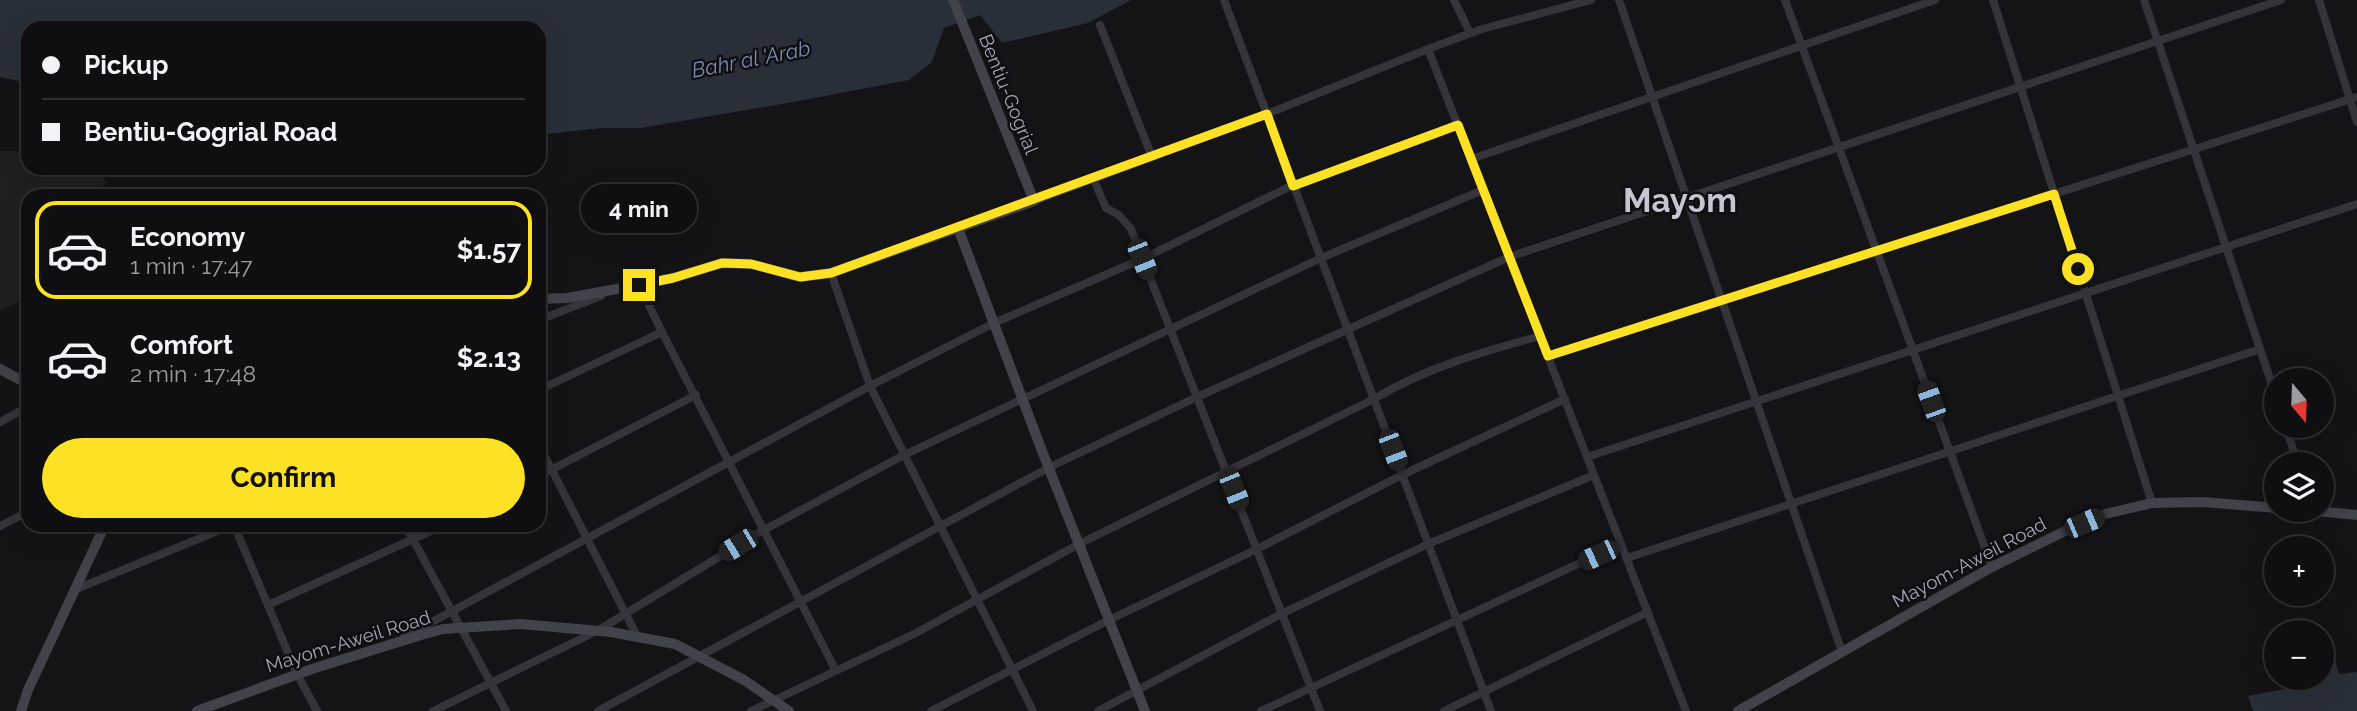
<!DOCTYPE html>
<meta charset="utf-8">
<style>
:root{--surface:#0f0e10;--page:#1d1c1e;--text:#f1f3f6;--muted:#9b9c9f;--line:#2f2e30;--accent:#fce124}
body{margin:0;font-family:Raleway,sans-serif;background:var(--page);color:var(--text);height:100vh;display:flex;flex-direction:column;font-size:26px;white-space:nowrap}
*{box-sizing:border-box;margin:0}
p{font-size:23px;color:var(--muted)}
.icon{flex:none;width:38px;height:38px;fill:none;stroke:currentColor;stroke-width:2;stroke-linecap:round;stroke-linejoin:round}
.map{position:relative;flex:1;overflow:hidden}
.panel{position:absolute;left:21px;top:189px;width:525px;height:343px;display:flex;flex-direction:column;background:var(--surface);border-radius:21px;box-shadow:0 7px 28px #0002,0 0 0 2px var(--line)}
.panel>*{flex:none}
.banner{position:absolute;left:21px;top:21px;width:525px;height:154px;border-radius:21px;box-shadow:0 7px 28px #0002,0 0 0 2px var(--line);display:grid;align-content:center;height:154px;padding:0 21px;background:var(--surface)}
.needle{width:46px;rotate:161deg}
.tools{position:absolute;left:2264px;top:368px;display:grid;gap:14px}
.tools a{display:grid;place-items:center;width:70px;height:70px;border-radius:50%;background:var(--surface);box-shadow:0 7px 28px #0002,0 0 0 2px var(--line);font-size:35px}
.end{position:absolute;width:32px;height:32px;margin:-16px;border:9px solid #fce124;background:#111;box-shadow:0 0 0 4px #111}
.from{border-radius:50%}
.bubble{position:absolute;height:49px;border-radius:24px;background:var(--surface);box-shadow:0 7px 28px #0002,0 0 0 2px var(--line);font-size:23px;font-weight:700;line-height:49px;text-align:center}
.car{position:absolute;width:21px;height:42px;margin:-21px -10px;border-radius:9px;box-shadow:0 0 5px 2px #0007;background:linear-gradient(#222 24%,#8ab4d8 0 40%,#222 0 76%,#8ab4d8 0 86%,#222 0)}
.banner b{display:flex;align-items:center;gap:24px;height:66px;font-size:26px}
.banner b+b{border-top:2px solid var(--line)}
.banner i{width:18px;height:18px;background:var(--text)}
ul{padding:12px 0 0;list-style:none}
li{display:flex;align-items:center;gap:21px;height:98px;margin:0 14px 10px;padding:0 7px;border:4px solid transparent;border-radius:21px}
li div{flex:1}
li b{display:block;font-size:26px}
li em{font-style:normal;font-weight:700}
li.on{border-color:var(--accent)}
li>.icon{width:63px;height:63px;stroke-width:1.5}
.action{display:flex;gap:14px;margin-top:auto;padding:14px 21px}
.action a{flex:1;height:80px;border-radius:42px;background:var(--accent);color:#111;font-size:28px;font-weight:700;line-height:80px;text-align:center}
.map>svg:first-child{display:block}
</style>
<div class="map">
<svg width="2357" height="711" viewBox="0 0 2357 711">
<rect width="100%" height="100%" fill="#141315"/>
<!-- built -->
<path fill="#201f22" d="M0 151H28V168H102L106 185 66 196H28V297L0 311Z"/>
<!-- water -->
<g fill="#292f39">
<path d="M0 0H1131L1088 23 1002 43 980 15 944 28 932 62 909 80 788 103 641 128H602L539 135V28H28V83L0 77Z"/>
<path d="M2335 660 2339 674 2357 672V711H2253L2248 696 2285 689 2291 677 2295 683 2330 674Z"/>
</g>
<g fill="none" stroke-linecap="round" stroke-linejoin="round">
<!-- street -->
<g stroke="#34343a" stroke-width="8">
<path d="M1224 0 1491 711"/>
<path d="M1454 0 1470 33"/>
<path d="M1619 0 1842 652"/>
<path d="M1785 0 1992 567"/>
<path d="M1993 0 2152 503"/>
<path d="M2144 0 2277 400"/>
<path d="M2319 0 2357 122"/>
<path d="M1100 25 1152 157"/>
<path d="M1428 49 1482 29 1591 0"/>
<path d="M1471 159 1935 0"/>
<path d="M1093 178 1106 208 1119 215 1131 229 1320 711"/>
<path d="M1034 201 1267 114 1428 49 1686 711"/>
<path d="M831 273 870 386 1033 711"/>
<path d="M639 285 662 332"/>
<path d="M539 320 601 296"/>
<path d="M1548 356 2357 97"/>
<path d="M539 390 662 332 835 669"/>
<path d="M0 422 28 407"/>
<path d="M2285 425 2298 464"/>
<path d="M539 445 637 636"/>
<path d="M1587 457 2357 204"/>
<path d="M539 476 696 395"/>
<path d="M234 525 297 674 317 711"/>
<path d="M405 525 506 711"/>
<path d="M0 526 28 512"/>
<path d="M1627 558 2260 349"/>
<path d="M74 590 232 525"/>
<path d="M268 605 444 525"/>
<path d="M404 637 870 386 994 323 1142 259 1293 185 1458 125"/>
<path d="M433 711 597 631 760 532 904 455 1321 258 1483 190"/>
<path d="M598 711 1048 468 1197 397 1509 257 2281 0"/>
<path d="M751 711 916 633 1079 544 1374 399C1425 368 1482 352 1540 336"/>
<path d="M931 711 1109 620 1257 549 1402 475 1565 399"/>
<path d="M1098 711 1283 613 1428 544 1594 475"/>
<path d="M1261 711 1621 544"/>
<path d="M1444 711 1648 612"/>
</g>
<!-- secondary -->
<g stroke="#42424a" stroke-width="10">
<path d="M958 228 1042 451 1145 711"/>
<path d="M539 299 567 298 617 289 673 278 722 263 751 264 800 277 831 273 1034 201 953 0"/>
<path d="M0 369 28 384"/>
<path d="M2296 509 2357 515"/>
<path d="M21 711 28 690 105 525"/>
<path d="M197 711 312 669 421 635 443 629 520 624 611 632 675 644 744 680 789 711"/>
<path d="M1738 711 1992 567 2063 532 2105 514 2152 503 2203 502 2277 508"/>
</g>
</g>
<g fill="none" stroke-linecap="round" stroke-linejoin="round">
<!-- route -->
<path stroke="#fce124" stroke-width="9" d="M639 285 673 278 722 263 751 264 800 277 831 273 1267 114 1293 186 1458 125 1548 356 2054 194 2078 269"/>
</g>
<g text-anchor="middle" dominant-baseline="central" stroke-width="5" stroke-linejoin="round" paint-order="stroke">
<!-- street labels -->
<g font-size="19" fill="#a4a6b6" stroke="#0f0e10">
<text transform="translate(1009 94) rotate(68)">Bentiu-Gogrial</text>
<text transform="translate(1969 562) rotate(-28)">Mayom-Aweil Road</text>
<text transform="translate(348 641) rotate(-17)">Mayom-Aweil Road</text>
</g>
<!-- water labels -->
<g font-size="21" font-style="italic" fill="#788cb4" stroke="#0f0e10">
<text transform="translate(751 59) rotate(-11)">Bahr al 'Arab</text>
</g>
<!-- town labels -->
<g font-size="33" font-weight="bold" fill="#c5c6d2" stroke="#0f0e10">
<text x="1680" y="200">Mayɔm</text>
</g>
</g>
</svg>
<div class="tools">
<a><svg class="needle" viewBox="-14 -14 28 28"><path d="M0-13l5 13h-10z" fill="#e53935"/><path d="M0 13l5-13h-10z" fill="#9b9c9f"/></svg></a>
<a><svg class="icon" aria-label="layers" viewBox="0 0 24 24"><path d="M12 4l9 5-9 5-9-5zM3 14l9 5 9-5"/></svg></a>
<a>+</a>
<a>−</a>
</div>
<i class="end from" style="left:2078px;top:269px"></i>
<i class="end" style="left:639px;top:285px"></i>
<div class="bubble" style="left:581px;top:184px;width:116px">4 min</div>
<i class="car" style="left:1142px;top:259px;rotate:158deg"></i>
<i class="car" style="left:1931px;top:401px;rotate:340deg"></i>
<i class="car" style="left:1393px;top:450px;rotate:159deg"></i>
<i class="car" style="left:1234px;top:490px;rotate:158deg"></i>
<i class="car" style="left:2084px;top:523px;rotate:67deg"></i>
<i class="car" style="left:738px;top:545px;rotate:239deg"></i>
<i class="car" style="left:1598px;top:555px;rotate:245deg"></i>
<div class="banner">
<b><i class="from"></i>Pickup</b>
<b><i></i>Bentiu-Gogrial Road</b>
</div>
<section class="panel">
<ul>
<li class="on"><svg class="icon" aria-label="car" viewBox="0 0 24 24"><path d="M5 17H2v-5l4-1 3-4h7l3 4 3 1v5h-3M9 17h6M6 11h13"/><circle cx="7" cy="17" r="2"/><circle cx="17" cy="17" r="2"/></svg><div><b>Economy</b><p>1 min · 17:47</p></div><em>$1.57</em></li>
<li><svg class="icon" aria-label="car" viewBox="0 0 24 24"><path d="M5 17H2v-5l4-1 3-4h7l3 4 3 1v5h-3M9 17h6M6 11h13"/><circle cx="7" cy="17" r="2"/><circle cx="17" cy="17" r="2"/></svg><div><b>Comfort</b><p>2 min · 17:48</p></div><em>$2.13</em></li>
</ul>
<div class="action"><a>Confirm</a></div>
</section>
</div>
